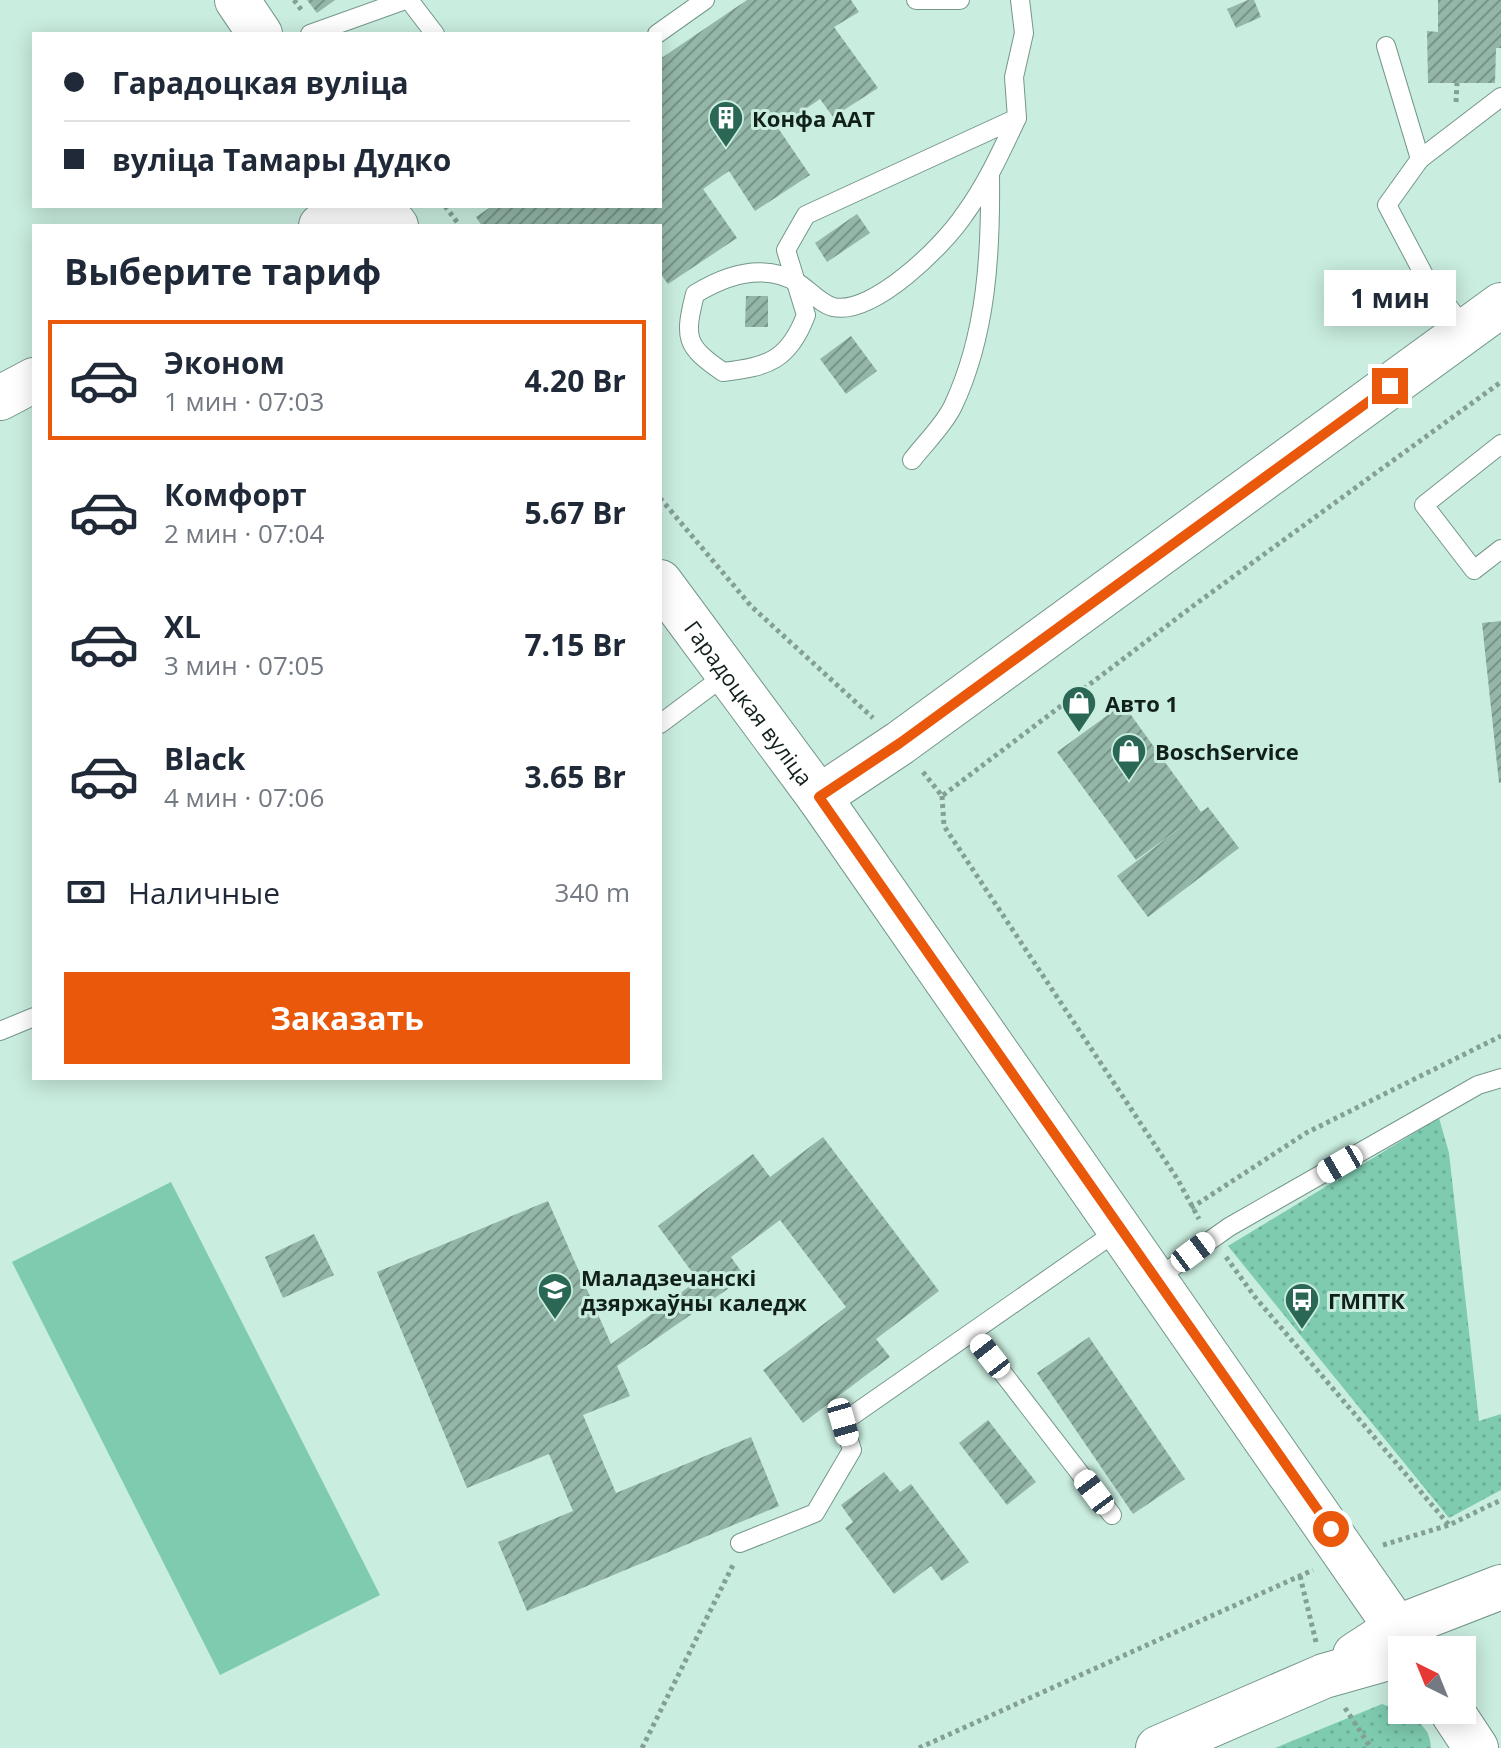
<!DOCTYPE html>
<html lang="ru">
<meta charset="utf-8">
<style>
:root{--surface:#fff;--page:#f2f2f3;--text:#1f2937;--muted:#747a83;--line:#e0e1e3;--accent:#ea580c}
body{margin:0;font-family:"Open Sans",sans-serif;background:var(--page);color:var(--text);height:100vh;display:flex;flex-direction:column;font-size:30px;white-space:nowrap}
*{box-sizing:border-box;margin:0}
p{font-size:26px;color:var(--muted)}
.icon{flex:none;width:44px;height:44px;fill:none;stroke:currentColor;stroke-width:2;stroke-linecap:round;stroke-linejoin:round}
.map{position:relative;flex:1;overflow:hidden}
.details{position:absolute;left:32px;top:224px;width:630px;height:856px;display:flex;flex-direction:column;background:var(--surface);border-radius:0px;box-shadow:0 4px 20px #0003}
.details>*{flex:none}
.banner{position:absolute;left:32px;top:32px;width:630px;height:176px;border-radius:0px;box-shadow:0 4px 20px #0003;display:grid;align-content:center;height:176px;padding:0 32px;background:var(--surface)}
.needle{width:52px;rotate:317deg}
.buttons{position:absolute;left:1388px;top:1636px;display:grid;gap:16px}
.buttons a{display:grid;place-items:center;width:88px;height:88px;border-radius:0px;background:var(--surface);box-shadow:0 4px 20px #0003;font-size:40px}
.end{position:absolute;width:36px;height:36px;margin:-18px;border:10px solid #ea580c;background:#fff;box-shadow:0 0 0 4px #fff}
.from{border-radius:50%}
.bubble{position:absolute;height:56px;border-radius:0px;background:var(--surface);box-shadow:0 4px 20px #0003;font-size:26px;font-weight:700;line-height:56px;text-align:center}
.car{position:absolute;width:24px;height:48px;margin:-24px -12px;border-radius:10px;box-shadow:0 0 6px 2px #0007;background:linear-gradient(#fff 24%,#345 0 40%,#fff 0 76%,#345 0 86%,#fff 0)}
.banner b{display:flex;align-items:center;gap:28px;height:76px;font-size:30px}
.banner b+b{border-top:2px solid var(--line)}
.banner i{width:20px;height:20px;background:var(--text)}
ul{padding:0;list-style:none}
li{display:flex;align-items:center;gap:24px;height:120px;margin:0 16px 12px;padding:0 16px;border:4px solid transparent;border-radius:0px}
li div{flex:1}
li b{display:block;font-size:30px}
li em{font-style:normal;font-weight:700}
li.selected{border-color:var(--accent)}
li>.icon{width:72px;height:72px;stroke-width:1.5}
h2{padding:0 32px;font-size:36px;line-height:96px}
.pay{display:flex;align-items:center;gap:20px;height:88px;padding:0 32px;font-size:30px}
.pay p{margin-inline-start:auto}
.button{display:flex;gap:16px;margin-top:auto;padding:16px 32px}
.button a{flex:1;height:92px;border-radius:0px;background:var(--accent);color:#fff;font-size:32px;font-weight:700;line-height:92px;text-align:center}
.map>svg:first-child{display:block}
</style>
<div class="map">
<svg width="1501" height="1748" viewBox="0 0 1501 1748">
<defs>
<pattern id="grass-dots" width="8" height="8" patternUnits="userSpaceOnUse" patternTransform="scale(2)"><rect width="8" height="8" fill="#7ecbb0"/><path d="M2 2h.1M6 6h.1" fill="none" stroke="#6cae97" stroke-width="1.8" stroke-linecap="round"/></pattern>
<pattern id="building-hatch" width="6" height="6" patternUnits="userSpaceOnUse" patternTransform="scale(2)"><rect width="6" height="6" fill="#93b6a8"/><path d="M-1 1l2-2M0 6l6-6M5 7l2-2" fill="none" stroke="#779488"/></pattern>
</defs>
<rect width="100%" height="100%" fill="#c9eddf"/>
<!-- grass -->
<g fill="url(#grass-dots)">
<path d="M1439 1118 1449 1153 1479 1421 1501 1414V1490L1449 1518 1228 1246Z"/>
<path d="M1382 1704C1403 1712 1431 1721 1431 1748H1275Z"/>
</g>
<!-- pitch -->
<path fill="#7ecbb0" d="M171 1182 380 1595 220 1675 12 1262Z"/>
<!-- building -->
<g fill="url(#building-hatch)">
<path d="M307 0H335L317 13Z"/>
<path d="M747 0H851L859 12 834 27 878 88 833 117 820 99 778 128 810 175 755 211 729 171 703 189 737 238 668 284 660 273V226H482L476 217 492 206H660V59Z"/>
<path d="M1248 0H1254L1261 17 1236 28 1227 9Z"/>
<path d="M1438 0H1501V48H1496L1495 83H1428L1427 31 1438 32Z"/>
<path d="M857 214 870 233 827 262 815 243Z"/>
<path d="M746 296H768V327H745Z"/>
<path d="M851 336 877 371 846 394 820 359Z"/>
<path d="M1501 621V783H1499L1482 623Z"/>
<path d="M1123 704 1201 812 1208 807 1239 848 1148 917 1117 876 1184 825 1136 860 1057 752Z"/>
<path d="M823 1137 939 1291 876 1339 890 1357 803 1423 763 1370 846 1307 780 1220 731 1257 745 1277 617 1366 630 1396 583 1415 616 1493 751 1437 779 1506 527 1611 498 1542 573 1511 549 1454 467 1488 377 1272 548 1201 611 1344 698 1280 658 1226 753 1154 770 1177Z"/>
<path d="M314 1234 334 1275 283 1298 265 1257Z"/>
<path d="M1089 1337 1185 1479 1133 1514 1037 1373Z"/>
<path d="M988 1420 1036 1482 1007 1505 959 1443Z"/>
<path d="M884 1472 900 1492 911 1484 969 1562 942 1581 931 1566 894 1594 845 1528 853 1522 841 1505Z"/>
</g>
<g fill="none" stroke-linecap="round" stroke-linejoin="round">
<defs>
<g id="service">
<path d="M409 0 435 34"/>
<path d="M916 0H960"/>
<path d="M310 34 405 0"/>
<path d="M657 34 705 0"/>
<path d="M1386 46 1420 159 1387 205 1424 275 1467 331"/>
<path d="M1017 118C1001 152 986 185 964 215 944 245 873 316 833 307 821 304 809 290 798 283 763 262 726 275 695 294 684 338 685 346 723 372 768 367 789 360 806 315L786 250 806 215 1017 118 1014 77 1024 33 1020 0"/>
<path d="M1420 159 1501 97"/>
<path d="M1501 444 1424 505 1474 570 1501 549"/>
<path d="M912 460C925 443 944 425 953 406 987 334 991 252 990 174"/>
<path d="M660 724 728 673"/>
<path d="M0 1031 34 1017"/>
<path d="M1156 1279 1229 1227 1478 1085 1501 1078"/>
<path d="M972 1333 1112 1515"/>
<path d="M740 1543 815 1513 852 1450 843 1422 1120 1229"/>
</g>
<g id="tertiary">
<path d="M237 0 260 34"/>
<path d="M380 206 396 226"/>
<path d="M321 226 357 206"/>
<path d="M0 398 34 380"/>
<path id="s1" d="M660 582 819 797 1412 1650"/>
<path d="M819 797 900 743 1501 305"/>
<path d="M1451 1710 1476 1748"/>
</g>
<g id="secondary">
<path d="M1355 1655 1398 1627 1501 1587"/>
<path d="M1158 1748 1324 1676 1402 1654"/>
</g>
</defs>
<!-- service casing -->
<use href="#service" stroke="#75978a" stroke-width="20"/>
<!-- tertiary casing -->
<use href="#tertiary" stroke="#75978a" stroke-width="46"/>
<!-- secondary casing -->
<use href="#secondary" stroke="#75978a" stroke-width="46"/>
<!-- path -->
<g stroke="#84a096" stroke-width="5" stroke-dasharray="4 4" stroke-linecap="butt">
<path d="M294 0 303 12"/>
<path d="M1456 102 1457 83"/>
<path d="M445 206 460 226"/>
<path d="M660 498 751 606 873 718"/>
<path d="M923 772 942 796 1197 603 1501 382"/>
<path d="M942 796 944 826 1178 1180 1199 1219"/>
<path d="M1191 1208 1306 1133 1501 1036"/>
<path d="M1226 1257 1255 1297 1449 1525"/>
<path d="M1383 1545 1449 1525 1501 1500"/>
<path d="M1300 1576 1316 1642"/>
<path d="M1345 1708 1371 1748"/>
<path d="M642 1748 734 1563"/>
<path d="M919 1748 1313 1570"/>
</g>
<!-- service -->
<use href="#service" stroke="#fff" stroke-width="18"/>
<!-- tertiary -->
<use href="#tertiary" stroke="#fff" stroke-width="44"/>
<!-- secondary -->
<use href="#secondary" stroke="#fff" stroke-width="44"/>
</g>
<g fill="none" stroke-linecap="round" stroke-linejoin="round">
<!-- route -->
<path stroke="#ea580c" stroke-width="10" d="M1331 1529 819 797 900 743 1390 386"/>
</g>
<!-- icons -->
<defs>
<symbol id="building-pin" viewBox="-11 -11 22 30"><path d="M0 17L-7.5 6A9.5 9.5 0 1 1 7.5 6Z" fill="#2a6855" stroke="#c9eddf"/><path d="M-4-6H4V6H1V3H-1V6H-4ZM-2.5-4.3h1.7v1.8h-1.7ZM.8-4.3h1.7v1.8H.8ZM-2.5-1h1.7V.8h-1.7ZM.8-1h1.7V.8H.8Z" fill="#fff"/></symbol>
<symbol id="shop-pin" viewBox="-11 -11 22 30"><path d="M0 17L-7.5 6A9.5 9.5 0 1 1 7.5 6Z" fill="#2a6855" stroke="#c9eddf"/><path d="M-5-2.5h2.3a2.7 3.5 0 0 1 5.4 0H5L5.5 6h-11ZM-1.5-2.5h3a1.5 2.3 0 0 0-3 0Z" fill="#fff"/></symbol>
<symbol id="university-pin" viewBox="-11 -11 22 30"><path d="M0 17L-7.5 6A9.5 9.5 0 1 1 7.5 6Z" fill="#2a6855" stroke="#c9eddf"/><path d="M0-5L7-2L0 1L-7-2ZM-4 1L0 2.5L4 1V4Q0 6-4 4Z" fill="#fff"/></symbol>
<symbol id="bus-pin" viewBox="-11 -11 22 30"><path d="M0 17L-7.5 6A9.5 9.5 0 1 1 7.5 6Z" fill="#2a6855" stroke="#c9eddf"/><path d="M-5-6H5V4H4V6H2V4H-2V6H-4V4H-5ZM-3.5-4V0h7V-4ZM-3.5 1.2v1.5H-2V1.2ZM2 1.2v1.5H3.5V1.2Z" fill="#fff"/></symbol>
</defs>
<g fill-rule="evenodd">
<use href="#building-pin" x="706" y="98" width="40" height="54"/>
<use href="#shop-pin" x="1059" y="683" width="40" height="54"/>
<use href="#shop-pin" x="1109" y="731" width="40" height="54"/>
<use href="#university-pin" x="535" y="1270" width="40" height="54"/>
<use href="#bus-pin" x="1282" y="1280" width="40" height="54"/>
</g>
<g text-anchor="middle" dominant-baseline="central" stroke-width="6" stroke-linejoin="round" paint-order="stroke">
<!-- poi labels -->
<g font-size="22" font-weight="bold" fill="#12201b" stroke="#c9eddf" text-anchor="start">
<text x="752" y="118">Конфа ААТ</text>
<text x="1105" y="703">Авто 1</text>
<text x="1155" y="751">BoschService</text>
<text x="581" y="1277">Маладзечанскі<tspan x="581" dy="25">дзяржаўны каледж</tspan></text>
<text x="1328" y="1300">ГМПТК</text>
</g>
<!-- street labels -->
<g font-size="22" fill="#12201b" stroke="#c9eddf">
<text stroke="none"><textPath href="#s1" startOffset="150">Гарадоцкая вуліца</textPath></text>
</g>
</g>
</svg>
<div class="buttons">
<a><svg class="needle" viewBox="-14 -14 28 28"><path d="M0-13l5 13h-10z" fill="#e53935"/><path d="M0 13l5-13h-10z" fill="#747a83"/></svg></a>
</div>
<i class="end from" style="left:1331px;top:1529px"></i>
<i class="end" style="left:1390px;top:386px"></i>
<div class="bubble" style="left:1324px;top:270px;width:132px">1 мин</div>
<i class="car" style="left:1340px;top:1164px;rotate:240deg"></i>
<i class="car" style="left:1193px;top:1252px;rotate:53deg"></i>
<i class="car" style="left:990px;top:1356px;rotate:322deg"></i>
<i class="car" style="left:843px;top:1422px;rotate:164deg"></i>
<i class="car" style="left:1094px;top:1492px;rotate:323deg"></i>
<div class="banner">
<b><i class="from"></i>Гарадоцкая вуліца</b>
<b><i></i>вуліца Тамары Дудко</b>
</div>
<section class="details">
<h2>Выберите тариф</h2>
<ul>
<li class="selected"><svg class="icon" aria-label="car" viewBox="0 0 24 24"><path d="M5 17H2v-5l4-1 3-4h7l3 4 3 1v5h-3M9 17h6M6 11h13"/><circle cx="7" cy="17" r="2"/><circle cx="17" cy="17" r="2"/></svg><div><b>Эконом</b><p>1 мин · 07:03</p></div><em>4.20 Br</em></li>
<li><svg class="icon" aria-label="car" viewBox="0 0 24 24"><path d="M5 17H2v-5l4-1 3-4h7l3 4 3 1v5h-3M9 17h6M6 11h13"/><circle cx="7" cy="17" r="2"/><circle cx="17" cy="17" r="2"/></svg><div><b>Комфорт</b><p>2 мин · 07:04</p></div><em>5.67 Br</em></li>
<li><svg class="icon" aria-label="car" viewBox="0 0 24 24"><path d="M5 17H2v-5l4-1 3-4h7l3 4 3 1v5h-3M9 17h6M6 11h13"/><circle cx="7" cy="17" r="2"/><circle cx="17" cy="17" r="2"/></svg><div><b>XL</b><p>3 мин · 07:05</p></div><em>7.15 Br</em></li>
<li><svg class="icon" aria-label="car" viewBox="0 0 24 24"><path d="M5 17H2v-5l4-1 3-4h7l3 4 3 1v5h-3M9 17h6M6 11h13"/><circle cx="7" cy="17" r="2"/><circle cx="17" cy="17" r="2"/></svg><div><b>Black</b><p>4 мин · 07:06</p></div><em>3.65 Br</em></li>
</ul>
<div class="pay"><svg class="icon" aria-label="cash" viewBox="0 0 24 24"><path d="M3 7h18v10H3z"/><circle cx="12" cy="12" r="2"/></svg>Наличные<p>340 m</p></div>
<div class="button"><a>Заказать</a></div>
</section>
</div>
